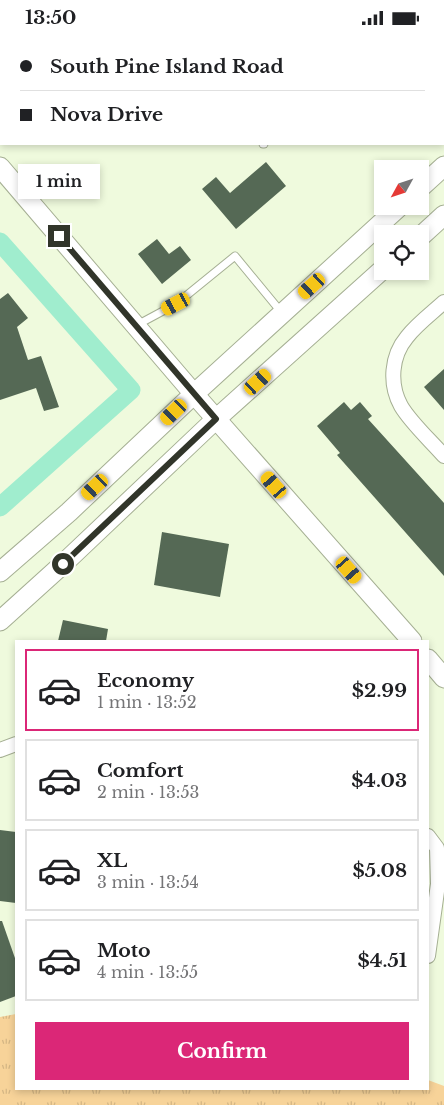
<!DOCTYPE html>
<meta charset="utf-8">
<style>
:root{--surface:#fff;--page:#f6f6f6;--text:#202124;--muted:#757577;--line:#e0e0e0;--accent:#db2777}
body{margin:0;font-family:"Libre Baskerville",serif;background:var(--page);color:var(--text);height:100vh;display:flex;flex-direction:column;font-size:19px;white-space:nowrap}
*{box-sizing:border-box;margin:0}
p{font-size:16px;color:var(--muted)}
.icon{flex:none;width:28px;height:28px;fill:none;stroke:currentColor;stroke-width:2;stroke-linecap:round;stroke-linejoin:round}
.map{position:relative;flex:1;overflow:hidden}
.side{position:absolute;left:15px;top:605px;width:414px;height:450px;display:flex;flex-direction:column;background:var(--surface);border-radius:0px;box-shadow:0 2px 8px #0003}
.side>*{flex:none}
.top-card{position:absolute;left:0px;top:0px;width:445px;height:110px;box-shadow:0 2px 8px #0003;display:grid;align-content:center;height:110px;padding:0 20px;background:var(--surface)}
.needle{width:32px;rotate:230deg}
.buttons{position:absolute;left:374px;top:125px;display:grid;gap:10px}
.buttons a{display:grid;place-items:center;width:55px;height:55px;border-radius:0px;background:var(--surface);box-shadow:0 2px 8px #0003;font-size:25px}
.end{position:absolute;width:22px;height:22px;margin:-11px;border:6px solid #31352a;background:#fff;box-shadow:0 0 0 2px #fff}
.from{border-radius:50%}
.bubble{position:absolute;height:35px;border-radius:0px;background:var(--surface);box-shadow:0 2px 8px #0003;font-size:16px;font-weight:700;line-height:35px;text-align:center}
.car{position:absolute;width:15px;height:30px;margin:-15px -8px;border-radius:6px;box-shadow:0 0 4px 1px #0007;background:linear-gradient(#f5c518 24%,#345 0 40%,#f5c518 0 76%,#345 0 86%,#f5c518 0)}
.top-card b{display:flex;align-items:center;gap:18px;height:48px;font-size:19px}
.top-card b+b{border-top:1px solid var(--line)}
.top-card i{width:12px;height:12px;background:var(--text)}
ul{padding:9px 0 0;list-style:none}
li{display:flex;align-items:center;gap:15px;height:82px;margin:0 10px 8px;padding:0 10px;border:2px solid var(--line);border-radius:0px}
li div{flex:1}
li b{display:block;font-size:19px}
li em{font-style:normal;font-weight:700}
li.current{border-color:var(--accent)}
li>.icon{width:45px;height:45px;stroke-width:1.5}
.action{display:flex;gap:10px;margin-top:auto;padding:10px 20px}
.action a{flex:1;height:58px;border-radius:0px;background:var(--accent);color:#fff;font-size:20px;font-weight:700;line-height:58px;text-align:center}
.status{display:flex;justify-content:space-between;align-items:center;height:35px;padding:0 25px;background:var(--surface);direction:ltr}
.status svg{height:14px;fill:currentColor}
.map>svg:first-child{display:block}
</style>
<div class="status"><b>13:50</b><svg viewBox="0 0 49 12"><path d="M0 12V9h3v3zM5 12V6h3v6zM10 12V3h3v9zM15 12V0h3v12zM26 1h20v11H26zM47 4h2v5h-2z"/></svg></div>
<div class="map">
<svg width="444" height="1070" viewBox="0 0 444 1070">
<defs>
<pattern id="grass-tufts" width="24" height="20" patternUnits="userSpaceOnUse" patternTransform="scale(1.25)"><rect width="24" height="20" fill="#f7d399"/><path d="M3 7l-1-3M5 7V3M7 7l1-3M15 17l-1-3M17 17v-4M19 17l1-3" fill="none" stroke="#d4b684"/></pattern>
</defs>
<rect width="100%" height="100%" fill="#effadd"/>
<!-- grass -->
<path fill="url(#grass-tufts)" d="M16 979V1054H428V1045L444 1051V1070H0V982Z"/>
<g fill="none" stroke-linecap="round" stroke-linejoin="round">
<!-- canal -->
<path stroke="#a0edce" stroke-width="19" d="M0 207 131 355 0 472"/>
</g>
<!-- building -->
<g fill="#556955">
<path d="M266 127 286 151 236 194 202 154 216 142 230 158Z"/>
<path d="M157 204 169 219 180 211 191 225 162 249 138 219Z"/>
<path d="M8 258 28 283 17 292 28 325 41 321 59 372 44 376 36 353 0 365V264Z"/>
<path d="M444 334V375L424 352Z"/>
<path d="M344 367 351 375 360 367 372 381 368 384 444 468V541L337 420 340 418 317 391Z"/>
<path d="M162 497 229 509 220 562 154 550Z"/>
<path d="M63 585 108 594 106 606H58Z"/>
<path d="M0 795 16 797V868L0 866Z"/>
<path d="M0 886H2L16 926V961L0 967Z"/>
</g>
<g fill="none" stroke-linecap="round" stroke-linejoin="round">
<defs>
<g id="lane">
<path d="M90 0 91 1"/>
<path d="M167 0 168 1"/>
<path d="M360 0 362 1"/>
<path d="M297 1 298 0"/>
<path d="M263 109H264"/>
<path d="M137 290 176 269 235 221 282 278"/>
</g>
<g id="street">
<path d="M444 267C432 278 417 289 407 302 391 321 389 349 401 371 411 388 431 406 444 421"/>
<path d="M0 715 16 709"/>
<path d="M428 801 437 813 438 849 428 921"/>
</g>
<g id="secondary">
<path d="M0 132 194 359 412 606"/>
<path d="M420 153 444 131"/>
<path d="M420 202 444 180"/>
<path d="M0 537 69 477 194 359 400 171"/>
<path d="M0 586 63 529 216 384 382 235"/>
<path d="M428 624 444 643"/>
</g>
</defs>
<!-- lane casing -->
<use href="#lane" stroke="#a5af93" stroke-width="9"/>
<!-- street casing -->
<use href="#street" stroke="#a5af93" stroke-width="16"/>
<!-- secondary casing -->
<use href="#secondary" stroke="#a5af93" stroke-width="21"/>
<!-- lane -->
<use href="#lane" stroke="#fff" stroke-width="7"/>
<!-- street -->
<use href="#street" stroke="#fff" stroke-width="14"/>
<!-- secondary -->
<use href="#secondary" stroke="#fff" stroke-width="19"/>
</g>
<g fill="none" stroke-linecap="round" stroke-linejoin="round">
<!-- route -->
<path stroke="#31352a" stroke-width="6" d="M59 201 216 384 63 529"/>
</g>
</svg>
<div class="buttons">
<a><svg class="needle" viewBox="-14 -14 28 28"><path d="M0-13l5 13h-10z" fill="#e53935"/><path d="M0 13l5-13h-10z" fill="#757577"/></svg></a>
<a><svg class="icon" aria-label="locate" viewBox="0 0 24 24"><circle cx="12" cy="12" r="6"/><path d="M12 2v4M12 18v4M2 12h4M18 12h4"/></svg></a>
</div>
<i class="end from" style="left:63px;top:529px"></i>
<i class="end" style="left:59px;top:201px"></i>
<div class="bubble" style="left:18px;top:129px;width:82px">1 min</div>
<i class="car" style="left:312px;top:251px;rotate:228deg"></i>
<i class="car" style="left:176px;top:269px;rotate:242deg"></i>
<i class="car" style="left:258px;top:347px;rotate:48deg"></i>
<i class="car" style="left:174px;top:377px;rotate:226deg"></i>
<i class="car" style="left:274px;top:450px;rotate:319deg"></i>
<i class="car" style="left:95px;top:452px;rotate:227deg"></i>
<i class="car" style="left:349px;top:535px;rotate:139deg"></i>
<div class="top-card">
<b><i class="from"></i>South Pine Island Road</b>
<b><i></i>Nova Drive</b>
</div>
<section class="side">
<ul>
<li class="current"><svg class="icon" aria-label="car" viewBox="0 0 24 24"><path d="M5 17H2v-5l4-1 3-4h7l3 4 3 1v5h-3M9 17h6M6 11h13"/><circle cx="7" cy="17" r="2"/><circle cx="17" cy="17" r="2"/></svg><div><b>Economy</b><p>1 min · 13:52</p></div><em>$2.99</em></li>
<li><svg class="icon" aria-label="car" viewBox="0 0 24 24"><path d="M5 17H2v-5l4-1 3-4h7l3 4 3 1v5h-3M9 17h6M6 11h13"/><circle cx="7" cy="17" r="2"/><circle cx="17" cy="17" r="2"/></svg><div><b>Comfort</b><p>2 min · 13:53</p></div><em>$4.03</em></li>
<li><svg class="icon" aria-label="car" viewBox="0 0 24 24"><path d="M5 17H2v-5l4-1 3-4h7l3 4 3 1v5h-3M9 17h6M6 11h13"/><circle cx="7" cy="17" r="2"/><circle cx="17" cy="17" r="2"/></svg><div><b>XL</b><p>3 min · 13:54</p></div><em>$5.08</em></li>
<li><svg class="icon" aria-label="car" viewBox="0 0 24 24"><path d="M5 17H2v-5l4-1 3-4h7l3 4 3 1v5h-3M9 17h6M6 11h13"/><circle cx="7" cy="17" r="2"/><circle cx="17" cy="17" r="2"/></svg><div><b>Moto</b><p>4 min · 13:55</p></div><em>$4.51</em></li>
</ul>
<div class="action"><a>Confirm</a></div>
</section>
</div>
